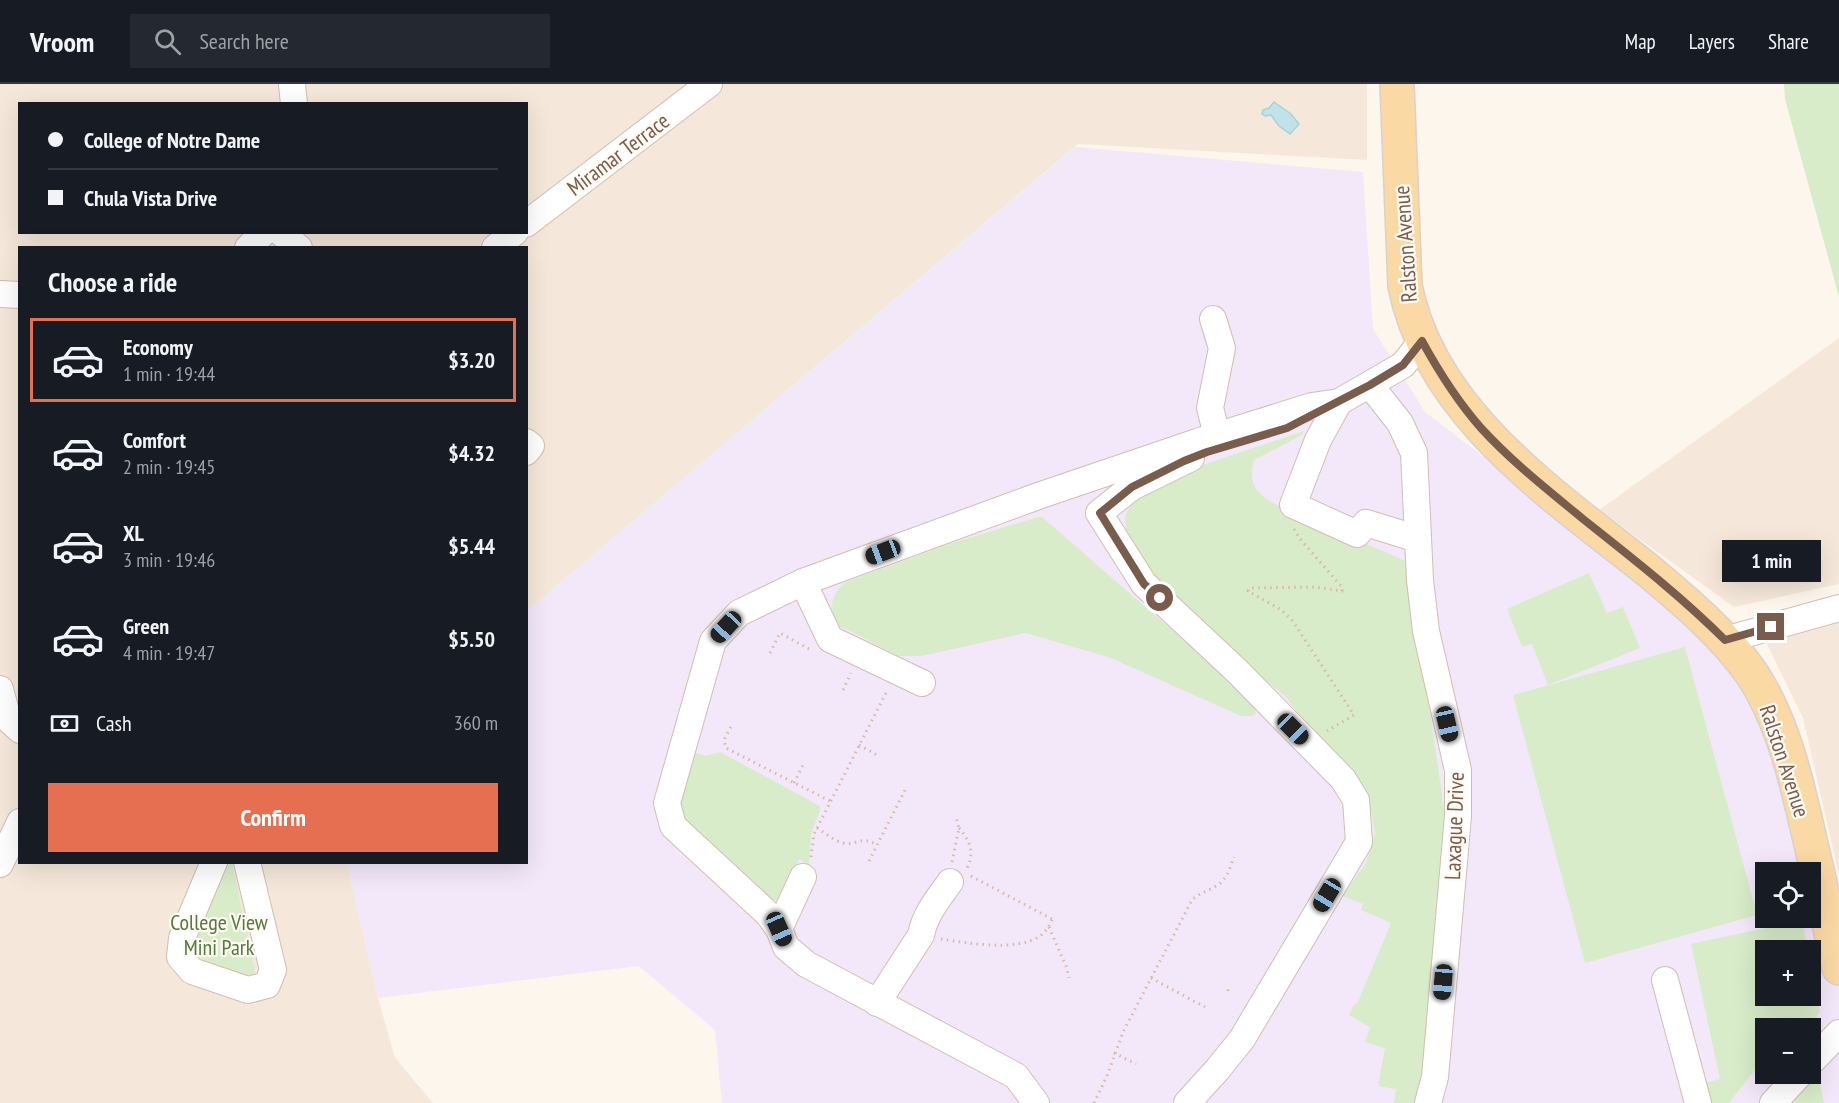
<!DOCTYPE html>
<meta charset="utf-8">
<style>
:root{--surface:#171b24;--page:#242831;--text:#f1f3f6;--muted:#9ea1a6;--line:#363941;--accent:#e76f51}
body{margin:0;font-family:"PT Sans Narrow",sans-serif;background:var(--page);color:var(--text);height:100vh;display:flex;flex-direction:column;font-size:22px;white-space:nowrap}
*{box-sizing:border-box;margin:0}
p{font-size:20px;color:var(--muted)}
.icon{flex:none;width:33px;height:33px;fill:none;stroke:currentColor;stroke-width:2;stroke-linecap:round;stroke-linejoin:round}
.map{position:relative;flex:1;overflow:hidden}
.details{position:absolute;left:18px;top:162px;width:510px;height:618px;display:flex;flex-direction:column;background:var(--surface);border-radius:0px;box-shadow:0 6px 24px #0002}
.details>*{flex:none}
.guide{position:absolute;left:18px;top:18px;width:510px;height:132px;border-radius:0px;box-shadow:0 6px 24px #0002;display:grid;align-content:center;height:132px;padding:0 30px;background:var(--surface)}
.tools{position:absolute;left:1755px;top:778px;display:grid;gap:12px}
.tools a{display:grid;place-items:center;width:66px;height:66px;border-radius:0px;background:var(--surface);box-shadow:0 6px 24px #0002;font-size:30px}
.end{position:absolute;width:27px;height:27px;margin:-14px;border:8px solid #7a5c4d;background:#fff;box-shadow:0 0 0 3px #fff}
.from{border-radius:50%}
.bubble{position:absolute;height:42px;border-radius:0px;background:var(--surface);box-shadow:0 6px 24px #0002;font-size:20px;font-weight:700;line-height:42px;text-align:center}
.car{position:absolute;width:18px;height:36px;margin:-18px -9px;border-radius:8px;box-shadow:0 0 4px 2px #0007;background:linear-gradient(#222 24%,#8ab4d8 0 40%,#222 0 76%,#8ab4d8 0 86%,#222 0)}
.guide b{display:flex;align-items:center;gap:21px;height:57px;font-size:22px}
.guide b+b{border-top:2px solid var(--line)}
.guide i{width:15px;height:15px;background:var(--text)}
ul{padding:0;list-style:none}
li{display:flex;align-items:center;gap:18px;height:84px;margin:0 12px 9px;padding:0 18px;border:3px solid transparent;border-radius:0px}
li div{flex:1}
li b{display:block;font-size:22px}
li em{font-style:normal;font-weight:700}
li.current{border-color:var(--accent)}
li>.icon{width:54px;height:54px;stroke-width:1.5}
h2{padding:0 30px;font-size:27px;line-height:72px}
.pay{display:flex;align-items:center;gap:15px;height:66px;padding:0 30px;font-size:22px}
.pay p{margin-inline-start:auto}
.action{display:flex;gap:12px;margin-top:auto;padding:12px 30px}
.action a{flex:1;height:69px;border-radius:0px;background:var(--accent);color:#fff;font-size:24px;font-weight:700;line-height:69px;text-align:center}
header{display:flex;align-items:center;gap:36px;box-sizing:border-box;height:84px;padding:0 30px;background:var(--surface);border-bottom:2px solid var(--line)}
header strong{font-size:28px}
nav{display:flex;gap:33px;margin-inline-start:auto;font-size:21px}
.search{width:420px;height:54px;background:var(--page);display:flex;align-items:center;gap:15px;box-sizing:border-box;padding:0 21px;border-radius:0px;color:var(--muted);font-size:22px}
.map>svg:first-child{display:block}
</style>
<header>
<strong>Vroom</strong>
<div class="search"><svg class="icon" aria-label="search" viewBox="0 0 24 24"><circle cx="10" cy="10" r="6"/><path d="M15 15l6 6"/></svg>Search here</div>
<nav><a>Map</a><a>Layers</a><a>Share</a></nav>
</header>
<div class="map">
<svg width="1839" height="1019" viewBox="0 0 1839 1019">
<rect width="100%" height="100%" fill="#fdf6ec"/>
<!-- residential -->
<g fill="#f5e8da" fill-rule="evenodd">
<path d="M0 0H1367V76L1078 60 527 527 526 164H20V778L347 779 378 914 395 974 433 1019H0ZM20 20H526V148H20Z"/>
<path d="M1839 254V500L1734 523 1599 426Z"/>
<path d="M1839 529V791L1803 634 1765 556Z"/>
</g>
<!-- education -->
<path fill="#f3e8fa" fill-rule="evenodd" d="M1075 63 1363 88 1373 245 1425 328 1736 565 1775 618 1839 902V1019H722L715 946 639 882 378 914 347 779 526 778 527 527ZM1766 789H1810V834H1766ZM1766 867H1810V912H1766ZM1766 945H1810V990H1766Z"/>
<!-- green -->
<g fill="#d8ecc9">
<path d="M1784 0H1839V213L1785 15Z"/>
<path d="M1304 347 1302 351 1254 376C1248 400 1255 409 1277 421L1408 478 1445 731 1437 884 1427 970 1414 1019H1394L1396 1005 1378 1002 1385 964 1365 958 1370 943 1349 931 1355 919 1357 920 1391 839 1361 826 1363 820 1342 812 1366 779 1375 749 1371 726 1360 707 1340 686 1286 613 1205 546 1135 472 1126 449 1125 433 1132 417 1164 394Z"/>
<path d="M1038 433H1042L1241 606 1254 620 1256 630 1252 632H1241L1111 574 1026 549 921 572H899L840 542C827 526 831 509 846 498L949 460Z"/>
<path d="M1589 489 1607 529 1623 523 1640 564 1548 601 1532 560 1522 563 1507 525Z"/>
<path d="M1685 563 1757 831 1585 879 1513 611Z"/>
<path d="M689 666 705 672 720 668 820 722V727L811 750 809 781 799 775 782 816H770L693 752 677 723Z"/>
<path d="M216 779H232L257 897 185 868Z"/>
<path d="M1802 836 1808 867H1766V912H1810L1811 878 1820 928 1807 945H1766L1765 973 1729 1019H1711L1705 999 1720 995 1691 860Z"/>
<path d="M1816 980 1824 1019H1789Z"/>
</g>
<!-- water -->
<g fill="#bfe3e8" stroke="#a5d3da" stroke-width="1.5">
<path d="M1274 18 1291 30 1299 40 1290 50 1279 42 1271 31 1265 32 1262 30 1263 26 1269 24Z"/>
<path d="M1788 474C1799 476 1810 484 1806 495L1799 496C1792 489 1792 483 1783 476Z"/>
</g>
<g fill="none" stroke-linecap="round" stroke-linejoin="round">
<defs>
<g id="minor">
<path d="M292 0 294 20"/>
<path d="M526 140 709 0"/>
<path d="M280 148 299 164"/>
<path d="M248 164 264 148"/>
<path d="M495 164 515 148"/>
<path d="M0 210 20 211"/>
<path d="M1213 235 1222 264 1210 324 1217 351"/>
<path d="M1370 301 1400 339 1414 369 1420 496 1426 547 1458 686V732L1435 993 1428 1019"/>
<path d="M1339 318 1318 356 1293 421 1357 450 1366 439 1418 455"/>
<path d="M526 358 531 362 526 368"/>
<path d="M803 498 830 555 922 599"/>
<path d="M1725 556 1839 524"/>
<path d="M0 605 8 635 20 646"/>
<path d="M214 778 182 854 180 873 192 887 248 906 267 901 273 886 247 778"/>
<path d="M0 780 20 738"/>
<path d="M779 845 803 793"/>
<path d="M1665 896 1698 1019"/>
<path d="M877 919 921 851C925 830 938 815 950 798"/>
<path d="M1810 979 1839 949"/>
<path d="M1036 1019 1016 992 806 880 786 863 779 845 768 830 673 742 667 719 713 557 739 529 803 498 1041 411 1197 358 1312 322 1339 318 1403 281 1422 257"/>
<path d="M1187 1019 1217 986 1242 955 1359 758 1356 716 1343 695 1237 587 1144 500 1099 429 1132 403 1191 374"/>
<path d="M1773 1019 1800 990"/>
</g>
<path id="major" d="M1397 0 1405 202C1431 331 1554 411 1650 488 1687 519 1724 550 1752 590 1784 639 1797 699 1810 756 1820 798 1829 841 1839 884"/>
</defs>
<!-- minor casing -->
<use href="#minor" stroke="#d1beb0" stroke-width="28"/>
<!-- major casing -->
<use href="#major" stroke="#dad1cd" stroke-width="36"/>
<!-- path -->
<g stroke="#d9b8a5" stroke-width="3" stroke-dasharray="1.5 4.5" stroke-linecap="butt">
<path d="M1294 445 1300 455 1342 503V507L1315 503 1250 504 1248 507 1280 525 1292 536 1354 631 1327 647"/>
<path d="M770 569 780 549 811 566"/>
<path d="M843 606 851 589"/>
<path d="M731 643 724 656 726 664 830 717"/>
<path d="M859 661 877 671"/>
<path d="M794 699 803 681"/>
<path d="M817 744C824 748 834 757 843 759 857 762 861 751 877 761"/>
<path d="M959 744C971 758 975 770 966 786"/>
<path d="M811 773 814 750 888 605"/>
<path d="M869 777 906 704"/>
<path d="M952 778 959 744 956 733"/>
<path d="M971 792 1052 835"/>
<path d="M1049 843 1066 882 1069 894"/>
<path d="M941 855C968 859 1016 868 1040 852 1047 847 1050 840 1054 832"/>
<path d="M1151 894 1205 923"/>
<path d="M1228 907V905"/>
<path d="M1114 969 1136 980"/>
<path d="M1094 1019 1107 992 1123 948 1192 816C1201 807 1217 805 1224 795 1229 790 1231 780 1234 773"/>
</g>
<!-- minor -->
<use href="#minor" stroke="#fff" stroke-width="26"/>
<!-- major -->
<use href="#major" stroke="#fbd9a5" stroke-width="33"/>
</g>
<g fill="none" stroke-linecap="round" stroke-linejoin="round">
<!-- route -->
<path stroke="#7a5c4d" stroke-width="8" d="M1160 514 1144 500 1100 429 1132 403 1184 377 1207 368 1287 344 1370 301 1403 281 1422 257C1439 288 1458 318 1481 344 1512 378 1548 406 1583 435 1632 474 1681 512 1725 556L1771 543"/>
</g>
<g text-anchor="middle" dominant-baseline="central" stroke-width="4.5" stroke-linejoin="round" paint-order="stroke">
<!-- street labels -->
<g font-size="22" fill="#7a5c4d" stroke="#fffaf3">
<text transform="translate(618 70) rotate(-37)">Miramar Terrace</text>
<text transform="translate(1405 160) rotate(-94)">Ralston Avenue</text>
<text transform="translate(1785 677) rotate(72)">Ralston Avenue</text>
<text transform="translate(1454 742) rotate(-88)">Laxague Drive</text>
</g>
<!-- park labels -->
<g font-size="22" fill="#537a41" stroke="#fffaf3">
<text x="219" y="838">College View<tspan x="219" dy="25">Mini Park</tspan></text>
</g>
</g>
</svg>
<div class="tools">
<a><svg class="icon" aria-label="locate" viewBox="0 0 24 24"><circle cx="12" cy="12" r="6"/><path d="M12 2v4M12 18v4M2 12h4M18 12h4"/></svg></a>
<a>+</a>
<a>−</a>
</div>
<i class="end from" style="left:1160px;top:514px"></i>
<i class="end" style="left:1771px;top:543px"></i>
<div class="bubble" style="left:1722px;top:456px;width:99px">1 min</div>
<i class="car" style="left:883px;top:468px;rotate:249deg"></i>
<i class="car" style="left:726px;top:543px;rotate:223deg"></i>
<i class="car" style="left:1447px;top:640px;rotate:167deg"></i>
<i class="car" style="left:1293px;top:645px;rotate:135deg"></i>
<i class="car" style="left:1327px;top:811px;rotate:211deg"></i>
<i class="car" style="left:779px;top:845px;rotate:156deg"></i>
<i class="car" style="left:1443px;top:898px;rotate:185deg"></i>
<div class="guide">
<b><i class="from"></i>College of Notre Dame</b>
<b><i></i>Chula Vista Drive</b>
</div>
<section class="details">
<h2>Choose a ride</h2>
<ul>
<li class="current"><svg class="icon" aria-label="car" viewBox="0 0 24 24"><path d="M5 17H2v-5l4-1 3-4h7l3 4 3 1v5h-3M9 17h6M6 11h13"/><circle cx="7" cy="17" r="2"/><circle cx="17" cy="17" r="2"/></svg><div><b>Economy</b><p>1 min · 19:44</p></div><em>$3.20</em></li>
<li><svg class="icon" aria-label="car" viewBox="0 0 24 24"><path d="M5 17H2v-5l4-1 3-4h7l3 4 3 1v5h-3M9 17h6M6 11h13"/><circle cx="7" cy="17" r="2"/><circle cx="17" cy="17" r="2"/></svg><div><b>Comfort</b><p>2 min · 19:45</p></div><em>$4.32</em></li>
<li><svg class="icon" aria-label="car" viewBox="0 0 24 24"><path d="M5 17H2v-5l4-1 3-4h7l3 4 3 1v5h-3M9 17h6M6 11h13"/><circle cx="7" cy="17" r="2"/><circle cx="17" cy="17" r="2"/></svg><div><b>XL</b><p>3 min · 19:46</p></div><em>$5.44</em></li>
<li><svg class="icon" aria-label="car" viewBox="0 0 24 24"><path d="M5 17H2v-5l4-1 3-4h7l3 4 3 1v5h-3M9 17h6M6 11h13"/><circle cx="7" cy="17" r="2"/><circle cx="17" cy="17" r="2"/></svg><div><b>Green</b><p>4 min · 19:47</p></div><em>$5.50</em></li>
</ul>
<div class="pay"><svg class="icon" aria-label="cash" viewBox="0 0 24 24"><path d="M3 7h18v10H3z"/><circle cx="12" cy="12" r="2"/></svg>Cash<p>360 m</p></div>
<div class="action"><a>Confirm</a></div>
</section>
</div>
